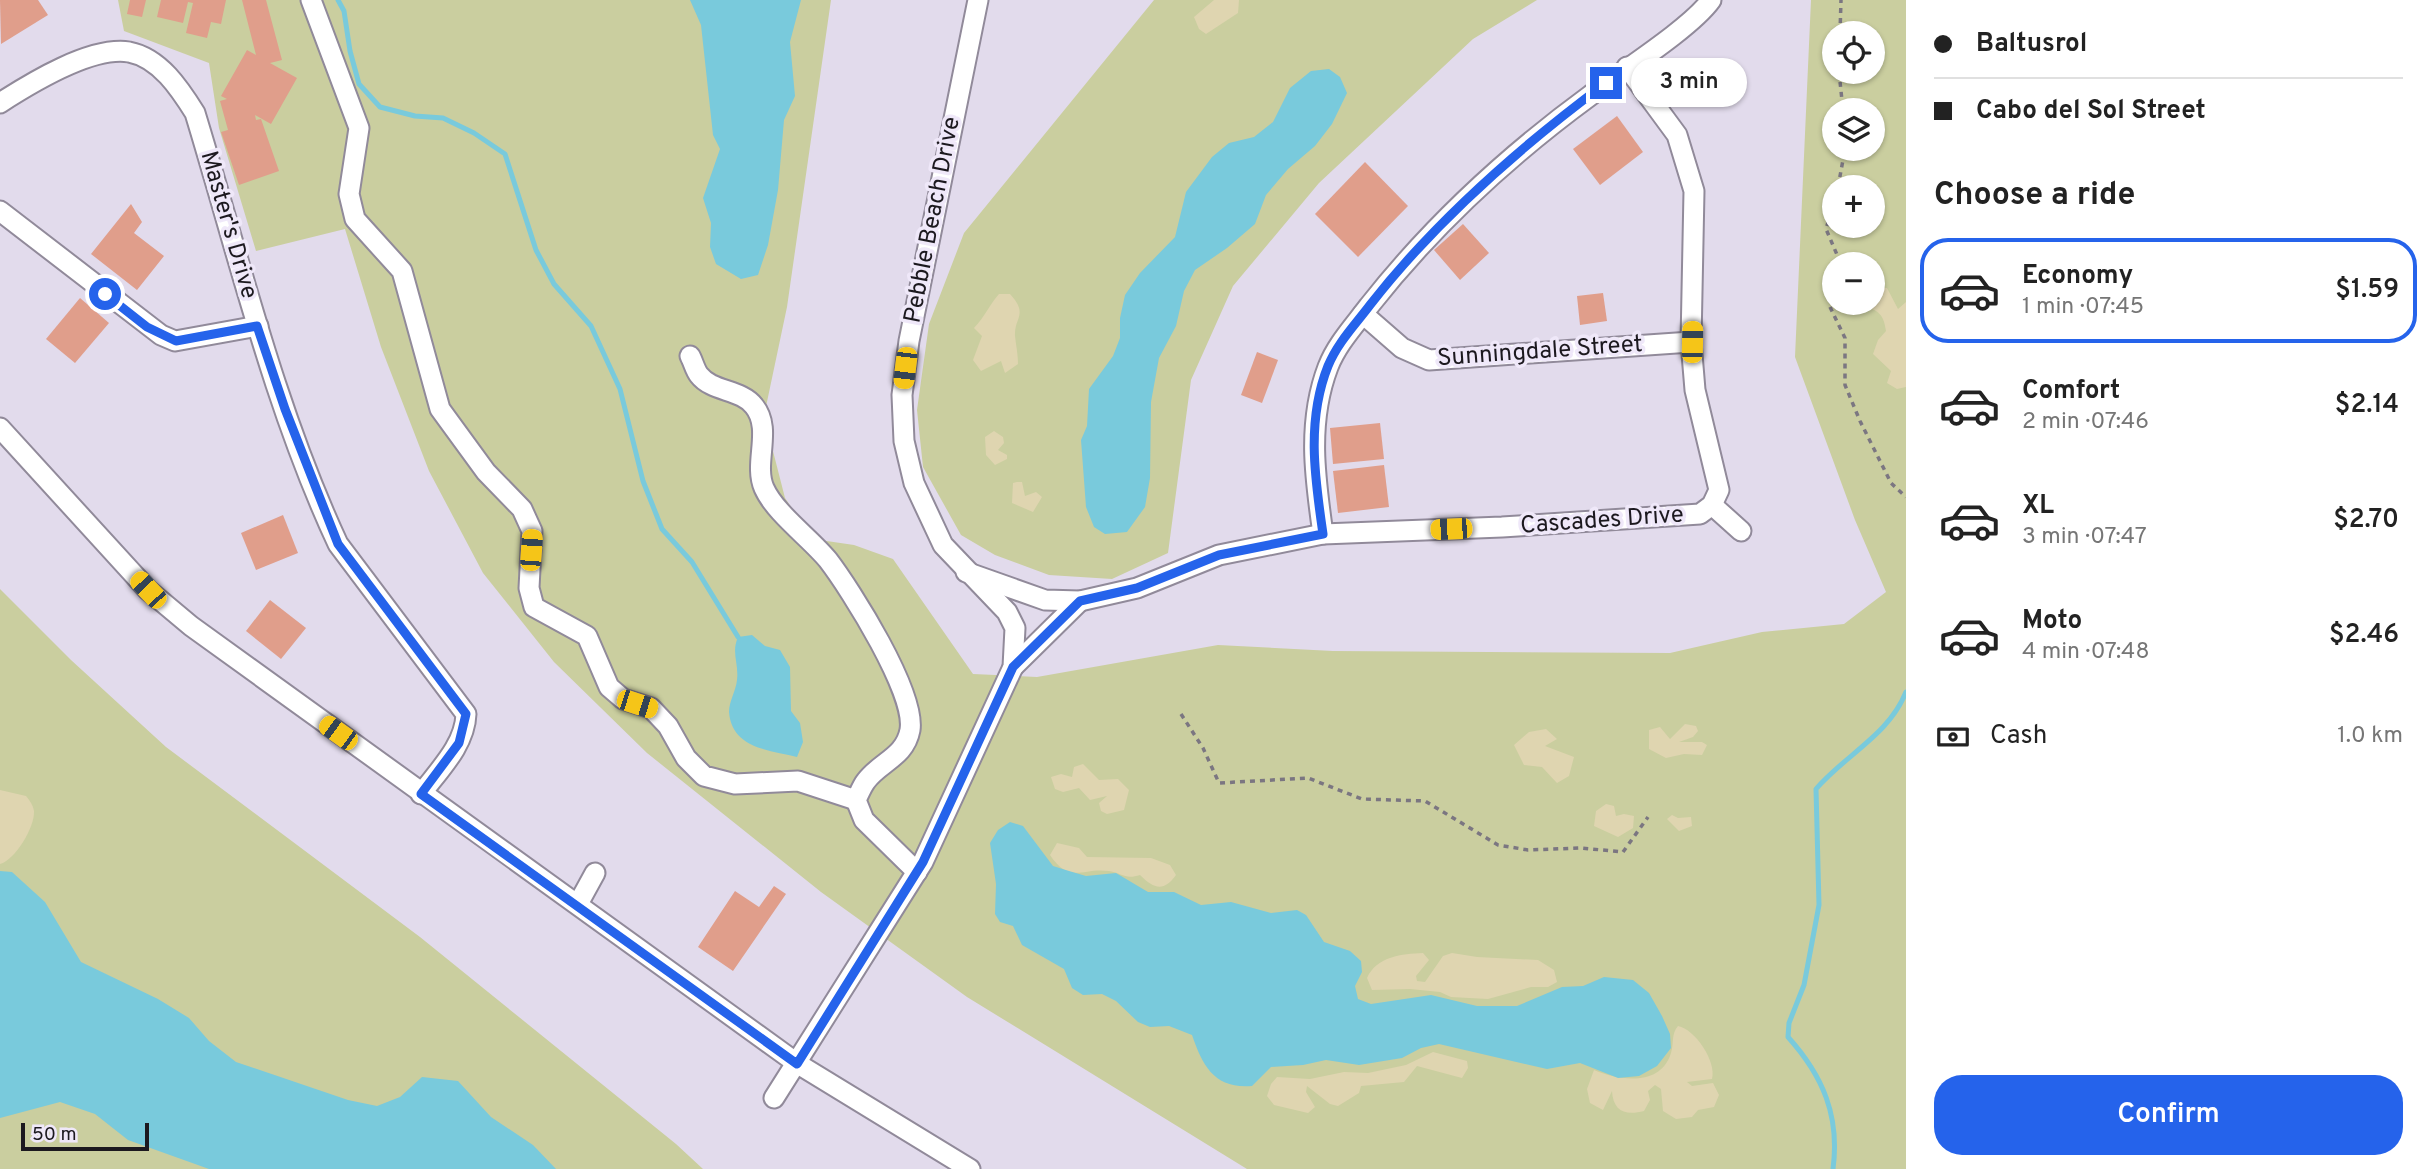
<!DOCTYPE html>
<meta charset="utf-8">
<style>
:root{--surface:#fff;--page:#f2f2f2;--text:#222;--muted:#767676;--line:#e0e0e0;--accent:#2563eb}
body{margin:0;font-family:Overpass,sans-serif;background:var(--page);color:var(--text);height:100vh;display:flex;flex-direction:column;font-size:26px;white-space:nowrap}
*{box-sizing:border-box;margin:0}
p{font-size:23px;color:var(--muted)}
.icon{flex:none;width:38px;height:38px;fill:none;stroke:currentColor;stroke-width:2;stroke-linecap:round;stroke-linejoin:round}
.map{position:relative;flex:1;overflow:hidden}
.details{display:flex;flex-direction:column;background:var(--surface);width:525px}
.details>*{flex:none}
.banner{display:grid;align-content:center;height:154px;padding:0 28px;background:var(--surface)}
.fabs{position:absolute;left:1822px;top:21px;display:grid;gap:14px}
.fabs a{display:grid;place-items:center;width:63px;height:63px;border-radius:50%;background:var(--surface);box-shadow:0 2px 5px #0004;font-size:35px}
.scale{position:absolute;left:21px;bottom:18px;width:128px;box-sizing:border-box;padding-left:7px;border:4px solid #1c191f;border-top:0;font-size:19px;line-height:24px;white-space:nowrap;color:#1c191f;-webkit-text-stroke:5px #efe8f9;paint-order:stroke}
.end{position:absolute;width:32px;height:32px;margin:-16px;border:9px solid #2563eb;background:#fff;box-shadow:0 0 0 4px #fff}
.from{border-radius:50%}
.bubble{position:absolute;height:49px;border-radius:24px;background:var(--surface);box-shadow:0 2px 5px #0004;font-size:23px;font-weight:600;line-height:49px;text-align:center}
.car{position:absolute;width:21px;height:42px;margin:-21px -10px;border-radius:9px;box-shadow:0 0 5px 2px #0007;background:linear-gradient(#f5c518 24%,#345 0 40%,#f5c518 0 76%,#345 0 86%,#f5c518 0)}
.banner b{display:flex;align-items:center;gap:24px;height:66px;font-size:26px}
.banner b+b{border-top:2px solid var(--line)}
.banner i{width:18px;height:18px;background:var(--text)}
ul{padding:0;list-style:none}
li{display:flex;align-items:center;gap:21px;height:105px;margin:0 14px 10px;padding:0 14px;border:4px solid transparent;border-radius:28px}
li div{flex:1}
li b{display:block;font-size:26px}
li em{font-style:normal;font-weight:600}
li.active{border-color:var(--accent)}
li>.icon{width:63px;height:63px;stroke-width:1.5}
h2{padding:0 28px;font-size:32px;line-height:84px}
.pay{display:flex;align-items:center;gap:18px;height:77px;padding:0 28px;font-size:26px}
.pay p{margin-inline-start:auto}
.button{display:flex;gap:14px;margin-top:auto;padding:14px 28px}
.button a{flex:1;height:80px;border-radius:28px;background:var(--accent);color:#fff;font-size:28px;font-weight:600;line-height:80px;text-align:center}
main{display:flex;flex:1;min-height:0}
.map>svg:first-child{display:block}
</style>
<main>
<div class="map">
<svg width="1906" height="1169" viewBox="0 0 1906 1169">
<rect width="100%" height="100%" fill="#e2dbec"/>
<!-- green -->
<g fill="#cace9f" fill-rule="evenodd">
<path d="M118 0H831L787 307 764 416 785 498 813 539 854 545 893 559 973 674 1037 677 1218 645 1333 651 1670 653 1762 632 1844 624 1886 592 1855 520 1795 357 1811 0H1906V1169H1247L967 997 821 892 647 753 554 662 483 573 429 471 381 347 345 229 256 251 219 128 209 63 124 31ZM1834 33H1872V72H1834ZM1834 110H1872V149H1834ZM1834 187H1872V226H1834ZM1834 264H1872V303H1834Z"/>
<path d="M1154 0H1537L1473 39 1319 183 1233 286 1191 380 1168 553 1112 579 1049 575 995 555 961 535 923 467 917 410 929 324 964 233Z"/>
<path d="M0 589 71 660 166 747 420 937 676 1144 703 1169H0Z"/>
</g>
<!-- sand -->
<g fill="#dfd5b0">
<path d="M1214 0H1239L1238 13 1206 34 1199 29 1194 17Z"/>
<path d="M1873 287 1887 288 1898 309 1906 302V387L1897 389 1887 383 1891 371 1873 354 1878 340 1886 331C1884 318 1881 311 1868 308L1865 303H1872Z"/>
<path d="M999 294H1010C1029 315 1014 317 1015 336 1016 345 1018 355 1018 364L1005 373 1001 361 981 371 973 360 982 336 974 328C985 317 989 305 999 294Z"/>
<path d="M994 431 1003 437 1004 443 998 450 1007 455V459L995 465 986 455 985 437Z"/>
<path d="M1017 482H1022L1025 496 1036 492 1042 497 1033 512 1012 503 1013 483Z"/>
<path d="M1685 724 1696 726 1698 731 1693 737 1679 742H1702L1707 745 1702 755 1684 754 1666 758 1649 749V730L1660 727 1670 739Z"/>
<path d="M1546 729 1557 739 1545 746 1574 757 1569 776 1557 783 1542 767 1524 765 1514 745 1529 732Z"/>
<path d="M1083 764 1099 780 1118 779 1129 790 1124 810 1107 814 1101 811 1099 803 1107 796 1090 800 1079 788 1063 792 1055 789 1051 777 1061 774 1072 777 1074 767Z"/>
<path d="M0 790 26 796C30 801 33 805 34 811 35 827 15 860 0 864Z"/>
<path d="M1606 804 1614 806 1616 816 1624 814 1634 816 1633 828 1618 837 1594 826 1596 811Z"/>
<path d="M1672 815 1678 818 1691 817 1692 826 1679 831 1667 819Z"/>
<path d="M1057 843 1079 848 1087 857 1151 858 1170 865 1176 875C1164 892 1154 889 1140 875 1125 880 1122 873 1109 871 1082 867 1070 885 1050 855Z"/>
<path d="M1423 953 1429 960 1416 976 1417 981 1425 982 1443 956 1452 953 1477 957 1538 960 1554 970 1557 982 1548 987H1531L1488 999 1451 997 1440 992 1410 989 1372 990 1367 978C1377 956 1402 954 1423 953Z"/>
<path d="M1678 1026C1695 1029 1717 1062 1712 1079L1687 1082 1692 1086 1713 1083 1719 1095 1714 1107 1698 1110 1692 1117 1676 1119 1663 1111 1661 1089 1655 1085 1648 1091 1650 1100 1644 1111C1625 1116 1613 1111 1612 1091L1603 1110 1590 1103 1587 1089 1594 1070C1618 1080 1660 1088 1671 1053 1674 1043 1671 1034 1678 1026Z"/>
<path d="M1433 1052 1467 1061 1468 1068 1462 1078 1417 1066 1404 1082 1361 1086 1359 1093 1338 1106 1330 1104 1307 1086 1306 1092 1315 1107 1308 1113 1274 1105 1267 1096 1271 1084 1277 1077 1310 1079 1344 1072 1368 1073 1406 1065Z"/>
</g>
<!-- water -->
<g fill="#79cadc">
<path d="M690 0H801L790 42 795 96 784 120 778 190 768 245 758 275 741 279 716 264 710 247 711 223 703 198 720 149 713 135 701 25Z"/>
<path d="M1329 69 1340 77 1347 93 1332 124 1315 146 1288 169 1266 195 1255 224 1227 248 1195 270 1184 291 1176 326 1159 358 1151 402 1150 478 1145 507 1127 532 1105 534 1094 527 1086 507 1081 440 1087 426 1089 389 1113 356 1120 338V318L1125 295 1140 273 1175 237 1186 192 1212 157 1229 143 1254 137 1273 122 1290 88 1311 71Z"/>
<path d="M752 635 765 646 780 650 790 667 791 711 800 723 803 742 797 757C770 750 732 749 729 712 729 701 736 691 737 680 739 663 731 653 738 637Z"/>
<path d="M1010 822 1023 826 1053 866 1069 871 1086 876 1116 873 1148 892H1174L1201 905 1231 902 1271 913 1297 910 1306 915 1324 942 1350 951 1361 961 1362 972 1355 986 1358 999 1371 1004 1431 995 1477 1006H1517L1562 987 1583 986 1604 977 1633 980 1649 993 1662 1016 1670 1034 1671 1048 1657 1066 1639 1076 1618 1078 1580 1063 1547 1069 1439 1044 1421 1048 1402 1058 1359 1065 1326 1060 1303 1065 1271 1067 1252 1086C1215 1089 1203 1067 1192 1035L1169 1026 1150 1027 1138 1022 1116 1001 1102 994 1083 995 1072 988 1064 969 1022 945 1013 926 1000 922 995 914 996 884 990 843 998 830Z"/>
<path d="M0 871 12 872 45 902 81 962 158 999 189 1018 209 1041 236 1062 348 1100 377 1106 400 1097 422 1077 458 1081 491 1117 533 1145 556 1169H209L128 1140 95 1114 60 1102 0 1118Z"/>
</g>
<g fill="none" stroke-linecap="round" stroke-linejoin="round">
<!-- stream -->
<g stroke="#79cadc" stroke-width="5">
<path d="M338 0 344 11 350 51 359 84 380 107 415 116 443 118 474 133 505 154 536 250 554 284 591 326 620 389 643 481 662 529 692 562 738 637"/>
<path d="M1833 1169C1840 1116 1823 1076 1788 1037L1789 1023 1804 985 1819 905 1816 789C1845 755 1889 735 1906 692"/>
</g>
</g>
<!-- building -->
<g fill="#e09e8b">
<path d="M0 0H38L48 15 1 44Z"/>
<path d="M130 0H146L142 17 127 14Z"/>
<path d="M161 0H226L221 24 211 22 207 38 186 33 193 3 188 2 183 23 157 17Z"/>
<path d="M242 0H266L282 60 270 63 297 78 271 124 255 115 256 120 261 119 279 171 239 185 221 132 228 130 220 101 227 99 221 96 247 50 256 55Z"/>
<path d="M1617 116 1643 152 1600 185 1573 149Z"/>
<path d="M1365 162 1408 206 1358 257 1315 214Z"/>
<path d="M131 204 142 222 134 233 164 256 137 290 91 254Z"/>
<path d="M1463 224 1489 253 1460 280 1434 250Z"/>
<path d="M1603 293 1607 321 1580 325 1577 296Z"/>
<path d="M80 298 109 323 75 363 46 339Z"/>
<path d="M1257 352 1278 360 1262 403 1241 395Z"/>
<path d="M1380 423 1384 459 1333 464 1330 428Z"/>
<path d="M1384 465 1389 507 1338 513 1333 471Z"/>
<path d="M283 515 298 553 256 570 241 533Z"/>
<path d="M270 600 306 628 281 659 246 631Z"/>
<path d="M774 886 786 894 733 971 698 947 735 891 759 907Z"/>
</g>
<g fill="none" stroke-linecap="round" stroke-linejoin="round">
<defs>
<g id="minor">
<path d="M311 0 359 128 349 194 355 219 402 271 440 409 486 472 522 509 532 531 529 588 534 607 587 636 609 687 623 699 651 708 668 726 686 758 704 776 735 784 798 781 856 800"/>
<path d="M0 103C31 83 91 46 129 52 160 58 180 89 195 113 239 257 274 407 338 544L466 714C465 745 439 770 421 794"/>
<path d="M0 211 161 335 175 341 258 326"/>
<path d="M1363 314 1402 348 1429 360 1691 342"/>
<path d="M690 356C693 361 695 370 699 375 712 392 741 389 754 406 773 429 753 463 764 488 775 513 810 538 828 560 851 590 916 693 910 730 905 757 880 762 866 781 862 786 859 794 856 800L864 820 917 872"/>
<path d="M0 428 148 590 191 626 798 1064 970 1169"/>
<path d="M1712 505 1741 531"/>
<path d="M1323 534C1315 478 1307 422 1328 367 1337 344 1354 326 1369 306 1432 226 1509 155 1591 95 1621 72 1691 28 1711 0"/>
<path d="M966 572 1045 600 1080 601 1137 588 1219 555 1323 534 1502 527 1700 514 1712 505 1719 490 1695 390 1691 342 1694 191 1677 135 1627 67"/>
<path d="M1013 667 1080 601"/>
<path d="M578 904 595 873"/>
<path d="M774 1098 923 862 1013 667 1015 628 1007 612 943 545 914 483 904 441 902 395 909 341 978 0"/>
</g>
</defs>
<!-- minor casing -->
<use href="#minor" stroke="#918a9a" stroke-width="23"/>
<!-- path -->
<g stroke="#7b7681" stroke-width="3.5" stroke-dasharray="5 5" stroke-linecap="butt">
<path d="M1840 33 1841 0"/>
<path d="M1839 72 1843 110"/>
<path d="M1838 187 1845 149"/>
<path d="M1834 202 1826 229 1841 264"/>
<path d="M1834 288 1829 305 1845 338V385L1860 421 1891 483 1906 497"/>
<path d="M1181 714 1203 748 1219 783 1308 778 1362 799 1425 801 1498 845 1528 850 1581 848 1623 852 1648 817"/>
</g>
<!-- minor -->
<use href="#minor" stroke="#fff" stroke-width="19"/>
</g>
<g fill="none" stroke-linecap="round" stroke-linejoin="round">
<!-- route -->
<path stroke="#2563eb" stroke-width="9" d="M105 294 147 327 176 341 257 326 285 409 338 544 466 714 459 743 421 794 797 1064 923 862 1013 667 1080 601 1137 588 1219 555 1323 534C1315 479 1306 421 1328 366 1338 342 1355 325 1370 305 1437 219 1520 147 1606 83"/>
</g>
<g text-anchor="middle" dominant-baseline="central" stroke-width="7" stroke-linejoin="round" paint-order="stroke">
<!-- street labels -->
<g font-size="24" fill="#1c191f" stroke="#efe8f9">
<text transform="translate(933 220) rotate(-79)">Pebble Beach Drive</text>
<text transform="translate(228 225) rotate(74)">Master's Drive</text>
<text transform="translate(1540 352) rotate(-4)">Sunningdale Street</text>
<text transform="translate(1602 521) rotate(-4)">Cascades Drive</text>
</g>
</g>
</svg>
<div class="fabs">
<a><svg class="icon" aria-label="locate" viewBox="0 0 24 24"><circle cx="12" cy="12" r="6"/><path d="M12 2v4M12 18v4M2 12h4M18 12h4"/></svg></a>
<a><svg class="icon" aria-label="layers" viewBox="0 0 24 24"><path d="M12 4l9 5-9 5-9-5zM3 14l9 5 9-5"/></svg></a>
<a>+</a>
<a>−</a>
</div>
<div class="scale">50 m</div>
<i class="end from" style="left:105px;top:294px"></i>
<i class="end" style="left:1606px;top:83px"></i>
<div class="bubble" style="left:1631px;top:58px;width:116px">3 min</div>
<i class="car" style="left:1692px;top:342px;rotate:1deg"></i>
<i class="car" style="left:905px;top:368px;rotate:187deg"></i>
<i class="car" style="left:1451px;top:529px;rotate:268deg"></i>
<i class="car" style="left:531px;top:550px;rotate:4deg"></i>
<i class="car" style="left:148px;top:590px;rotate:317deg"></i>
<i class="car" style="left:637px;top:704px;rotate:108deg"></i>
<i class="car" style="left:338px;top:733px;rotate:306deg"></i>
</div>
<section class="details">
<div class="banner">
<b><i class="from"></i>Baltusrol</b>
<b><i></i>Cabo del Sol Street</b>
</div>
<h2>Choose a ride</h2>
<ul>
<li class="active"><svg class="icon" aria-label="car" viewBox="0 0 24 24"><path d="M5 17H2v-5l4-1 3-4h7l3 4 3 1v5h-3M9 17h6M6 11h13"/><circle cx="7" cy="17" r="2"/><circle cx="17" cy="17" r="2"/></svg><div><b>Economy</b><p>1 min · 07:45</p></div><em>$1.59</em></li>
<li><svg class="icon" aria-label="car" viewBox="0 0 24 24"><path d="M5 17H2v-5l4-1 3-4h7l3 4 3 1v5h-3M9 17h6M6 11h13"/><circle cx="7" cy="17" r="2"/><circle cx="17" cy="17" r="2"/></svg><div><b>Comfort</b><p>2 min · 07:46</p></div><em>$2.14</em></li>
<li><svg class="icon" aria-label="car" viewBox="0 0 24 24"><path d="M5 17H2v-5l4-1 3-4h7l3 4 3 1v5h-3M9 17h6M6 11h13"/><circle cx="7" cy="17" r="2"/><circle cx="17" cy="17" r="2"/></svg><div><b>XL</b><p>3 min · 07:47</p></div><em>$2.70</em></li>
<li><svg class="icon" aria-label="car" viewBox="0 0 24 24"><path d="M5 17H2v-5l4-1 3-4h7l3 4 3 1v5h-3M9 17h6M6 11h13"/><circle cx="7" cy="17" r="2"/><circle cx="17" cy="17" r="2"/></svg><div><b>Moto</b><p>4 min · 07:48</p></div><em>$2.46</em></li>
</ul>
<div class="pay"><svg class="icon" aria-label="cash" viewBox="0 0 24 24"><path d="M3 7h18v10H3z"/><circle cx="12" cy="12" r="2"/></svg>Cash<p>1.0 km</p></div>
<div class="button"><a>Confirm</a></div>
</section>
</main>
